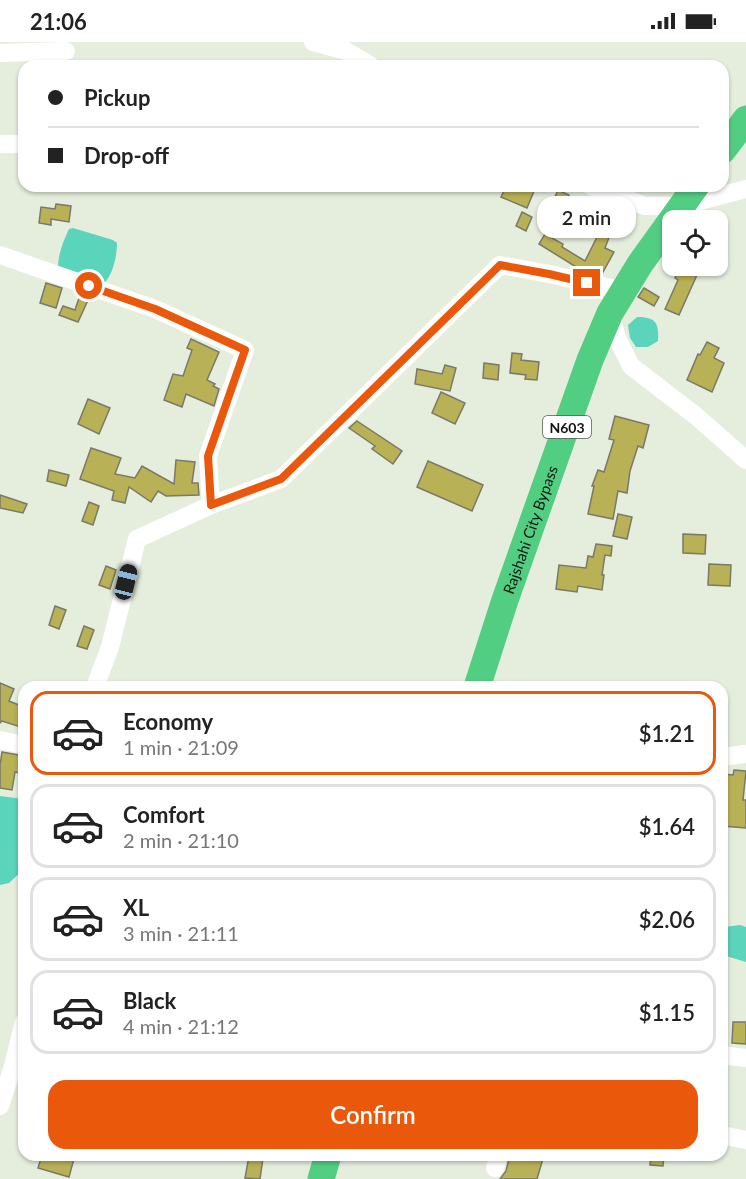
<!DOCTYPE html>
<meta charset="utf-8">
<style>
:root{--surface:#fff;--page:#f2f2f2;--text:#222;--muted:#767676;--line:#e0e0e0;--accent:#ea580c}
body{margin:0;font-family:Lato,sans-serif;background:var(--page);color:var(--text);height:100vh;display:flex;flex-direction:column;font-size:22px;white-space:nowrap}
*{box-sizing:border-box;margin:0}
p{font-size:20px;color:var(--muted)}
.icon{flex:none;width:33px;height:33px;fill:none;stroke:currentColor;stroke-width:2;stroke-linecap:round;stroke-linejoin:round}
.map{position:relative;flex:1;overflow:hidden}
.side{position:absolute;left:18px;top:639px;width:710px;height:480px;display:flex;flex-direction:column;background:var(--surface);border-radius:18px;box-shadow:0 2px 4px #0004}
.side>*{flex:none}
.banner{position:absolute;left:18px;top:18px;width:711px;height:132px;border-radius:18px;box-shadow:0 2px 4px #0004;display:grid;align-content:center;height:132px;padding:0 30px;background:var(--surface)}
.tools{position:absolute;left:662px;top:168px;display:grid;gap:12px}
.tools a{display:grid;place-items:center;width:66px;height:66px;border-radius:12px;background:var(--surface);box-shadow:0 2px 4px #0004;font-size:30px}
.end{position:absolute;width:27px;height:27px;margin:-14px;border:8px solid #ea580c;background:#fff;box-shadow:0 0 0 3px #fff}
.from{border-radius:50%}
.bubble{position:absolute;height:42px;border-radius:18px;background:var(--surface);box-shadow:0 2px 4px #0004;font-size:20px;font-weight:600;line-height:42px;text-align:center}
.car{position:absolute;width:18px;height:36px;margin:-18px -9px;border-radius:8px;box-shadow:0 0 4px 2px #0007;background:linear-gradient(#222 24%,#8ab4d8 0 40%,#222 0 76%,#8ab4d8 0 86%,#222 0)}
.banner b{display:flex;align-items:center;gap:21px;height:57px;font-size:22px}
.banner b+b{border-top:2px solid var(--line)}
.banner i{width:15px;height:15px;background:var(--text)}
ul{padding:10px 0 0;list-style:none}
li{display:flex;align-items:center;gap:18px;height:84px;margin:0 12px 9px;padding:0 18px;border:3px solid var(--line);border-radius:18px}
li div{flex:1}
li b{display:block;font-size:22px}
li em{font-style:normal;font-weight:600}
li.selected{border-color:var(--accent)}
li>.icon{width:54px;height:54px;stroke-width:1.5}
.primary-button{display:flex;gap:12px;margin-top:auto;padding:12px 30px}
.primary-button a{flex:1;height:69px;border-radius:18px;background:var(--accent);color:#fff;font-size:24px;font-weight:600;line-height:69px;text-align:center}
.status{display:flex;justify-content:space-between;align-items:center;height:42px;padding:0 30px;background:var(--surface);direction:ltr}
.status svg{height:16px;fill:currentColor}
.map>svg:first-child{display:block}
</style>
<div class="status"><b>21:06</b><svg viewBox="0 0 49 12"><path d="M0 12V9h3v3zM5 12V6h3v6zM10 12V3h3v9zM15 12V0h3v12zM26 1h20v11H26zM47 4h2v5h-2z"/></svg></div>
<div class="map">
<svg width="746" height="1137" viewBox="0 0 746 1137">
<rect width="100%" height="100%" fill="#e5eedd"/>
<!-- water -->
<g fill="#5bd4bc">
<path d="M73 186 113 198 117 201C117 213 113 233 104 241L58 226C58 212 63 200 69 187Z"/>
<path d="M637 275C656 275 659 281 658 299L648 305H636L630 296 628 283Z"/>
<path d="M0 754 24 757V827L9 841 0 843Z"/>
<path d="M740 883 746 885V920L726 914C723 902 720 898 725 885Z"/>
</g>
<!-- building -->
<g fill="#b8b155" stroke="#7a7968" stroke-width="1.5">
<path d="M506 144H534L532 148 534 149 527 166 501 155Z"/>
<path d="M558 148 569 153 562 167 552 162Z"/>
<path d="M56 162 71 164 69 180 51 177V183L39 181 41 165 55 167Z"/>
<path d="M571 163 595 176 594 178 613 185 605 206 614 210 602 232 581 228 539 202 545 192 563 202 562 205 585 219 598 193 565 174Z"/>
<path d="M522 170 532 175 526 189 516 184Z"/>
<path d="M680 224H701L679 273 665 267 678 238 675 236Z"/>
<path d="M46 241 62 246 56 266 40 261Z"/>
<path d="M644 246 659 255 654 264 638 255Z"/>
<path d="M80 253 89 256 78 280 59 273 63 264 75 268Z"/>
<path d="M191 297 219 310 207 338 215 342 213 344 219 347 214 364 186 352 182 365 164 358 173 332 183 334 192 308 187 306Z"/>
<path d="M707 300 719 306 714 316 724 321 712 350 687 338 698 312 700 313Z"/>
<path d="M512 311 522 312 521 318 539 320 537 338 525 337 526 333 510 331Z"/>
<path d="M484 321 499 323 498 338 483 336Z"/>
<path d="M445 323 456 326 450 349 415 342 417 327 442 332Z"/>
<path d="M441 350 465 361 455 382 432 371Z"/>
<path d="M88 357 110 366 99 392 78 382Z"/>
<path d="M615 374 649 383 643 406 638 404 630 429 627 451 618 449 613 477 588 472 594 444H592L598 428 604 430 614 398 609 397Z"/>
<path d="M357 379 402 409 393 422 372 407 375 404 349 386Z"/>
<path d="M91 406 121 416 115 432 135 436 142 424 174 442 176 418 195 420 192 441H198L199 453 166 454 158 449 151 460 129 445 125 461 112 458 114 449 80 437Z"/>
<path d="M428 419 483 443 472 469 417 445Z"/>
<path d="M49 428 69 433 66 444 47 439Z"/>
<path d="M0 453 27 462 23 471 0 466Z"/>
<path d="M89 460 99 464 93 483 82 479Z"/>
<path d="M618 472 632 475 627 497 613 494Z"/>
<path d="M683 492 706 493 705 512 683 511Z"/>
<path d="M596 502 612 504 611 514 605 513 602 533H604L602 548 578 544 577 550 556 547 559 523 586 526 588 514 593 515Z"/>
<path d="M709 522 731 523 730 544 708 543Z"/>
<path d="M106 524 116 528 110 547 99 543Z"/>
<path d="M55 564 66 568 59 587 49 583Z"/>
<path d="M84 584 94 588 87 607 77 604Z"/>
<path d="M0 641 14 647 9 659 24 665V686L2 679 0 681Z"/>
<path d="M2 710 24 714V732L15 730 12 748 0 746V723Z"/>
<path d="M734 728 746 729 743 758H746V786L722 784V732L733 733Z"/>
<path d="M733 980H746V1002L732 1001Z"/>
<path d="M42 1113H75L69 1135 38 1126Z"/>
<path d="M510 1113 521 1116 522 1113H544L537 1137H500L506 1129Z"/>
<path d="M651 1113H664L663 1124 650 1123Z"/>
<path d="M249 1114 263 1116 260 1137 245 1136Z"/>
</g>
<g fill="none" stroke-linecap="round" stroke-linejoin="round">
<!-- minor -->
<g stroke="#fff" stroke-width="18">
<path d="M313 0 346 9 371 24"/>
<path d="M0 11 66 9"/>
<path d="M0 102H24"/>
<path d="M591 144 645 164H681L746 147"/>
<path d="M0 213 155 267 245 308 208 414 211 463 137 497 110 605 95 645"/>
<path d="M610 271 617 296 631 324 696 374 746 418"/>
<path d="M211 463 281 437 500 223 549 232 624 249"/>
<path d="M0 698 24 703"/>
<path d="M722 715 746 712"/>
<path d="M722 1013 746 1016"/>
<path d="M0 1064 13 1024 24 980"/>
<path d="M722 1093 746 1098"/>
<path d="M495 1126 499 1113"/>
</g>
<!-- highway -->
<g stroke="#52ce82" stroke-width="27">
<path d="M723 108 746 77"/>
<path id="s1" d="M477 645 505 558 590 318 610 271 640 222 696 144"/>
<path d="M321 1137 328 1113"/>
</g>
</g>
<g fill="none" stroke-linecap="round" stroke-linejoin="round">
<!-- route -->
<path stroke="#ea580c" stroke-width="8" d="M89 244 155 267 245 308 208 414 211 463 281 437 500 223 549 232 587 241"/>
</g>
<g text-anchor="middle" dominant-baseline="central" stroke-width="6" stroke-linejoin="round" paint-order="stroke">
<!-- shield labels -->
<rect fill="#fff" stroke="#585a56" stroke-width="1.5" x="543" y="374" width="48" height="22" rx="4.5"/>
<g font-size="14" font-weight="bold" fill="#11140e">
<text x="567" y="385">N603</text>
</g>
<!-- street labels -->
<g font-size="15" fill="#11140e" stroke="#fff">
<text stroke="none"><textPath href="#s1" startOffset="166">Rajshahi City Bypass</textPath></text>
</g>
</g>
</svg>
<div class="tools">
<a><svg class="icon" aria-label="locate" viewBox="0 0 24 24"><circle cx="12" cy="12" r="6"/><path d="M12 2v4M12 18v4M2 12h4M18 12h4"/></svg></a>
</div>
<i class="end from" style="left:89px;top:244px"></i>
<i class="end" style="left:587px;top:241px"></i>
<div class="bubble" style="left:537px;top:154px;width:99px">2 min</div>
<i class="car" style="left:126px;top:540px;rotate:14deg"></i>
<div class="banner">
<b><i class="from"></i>Pickup</b>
<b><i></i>Drop-off</b>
</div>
<section class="side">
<ul>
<li class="selected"><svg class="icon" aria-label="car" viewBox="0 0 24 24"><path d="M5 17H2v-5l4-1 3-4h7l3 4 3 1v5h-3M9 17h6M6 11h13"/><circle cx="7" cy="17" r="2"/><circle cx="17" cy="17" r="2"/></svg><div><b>Economy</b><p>1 min · 21:09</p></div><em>$1.21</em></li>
<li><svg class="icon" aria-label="car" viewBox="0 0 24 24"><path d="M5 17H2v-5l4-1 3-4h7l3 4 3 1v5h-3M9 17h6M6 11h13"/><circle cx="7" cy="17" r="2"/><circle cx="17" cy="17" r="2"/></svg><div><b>Comfort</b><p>2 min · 21:10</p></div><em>$1.64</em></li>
<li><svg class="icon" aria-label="car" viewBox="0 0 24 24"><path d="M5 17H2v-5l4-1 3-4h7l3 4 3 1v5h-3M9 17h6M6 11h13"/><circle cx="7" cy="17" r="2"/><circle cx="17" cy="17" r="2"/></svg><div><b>XL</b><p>3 min · 21:11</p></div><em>$2.06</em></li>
<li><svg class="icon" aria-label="car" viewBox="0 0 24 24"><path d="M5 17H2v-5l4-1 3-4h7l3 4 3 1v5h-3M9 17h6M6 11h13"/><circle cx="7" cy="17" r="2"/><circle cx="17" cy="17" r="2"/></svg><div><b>Black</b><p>4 min · 21:12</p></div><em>$1.15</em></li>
</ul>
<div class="primary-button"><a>Confirm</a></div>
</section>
</div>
